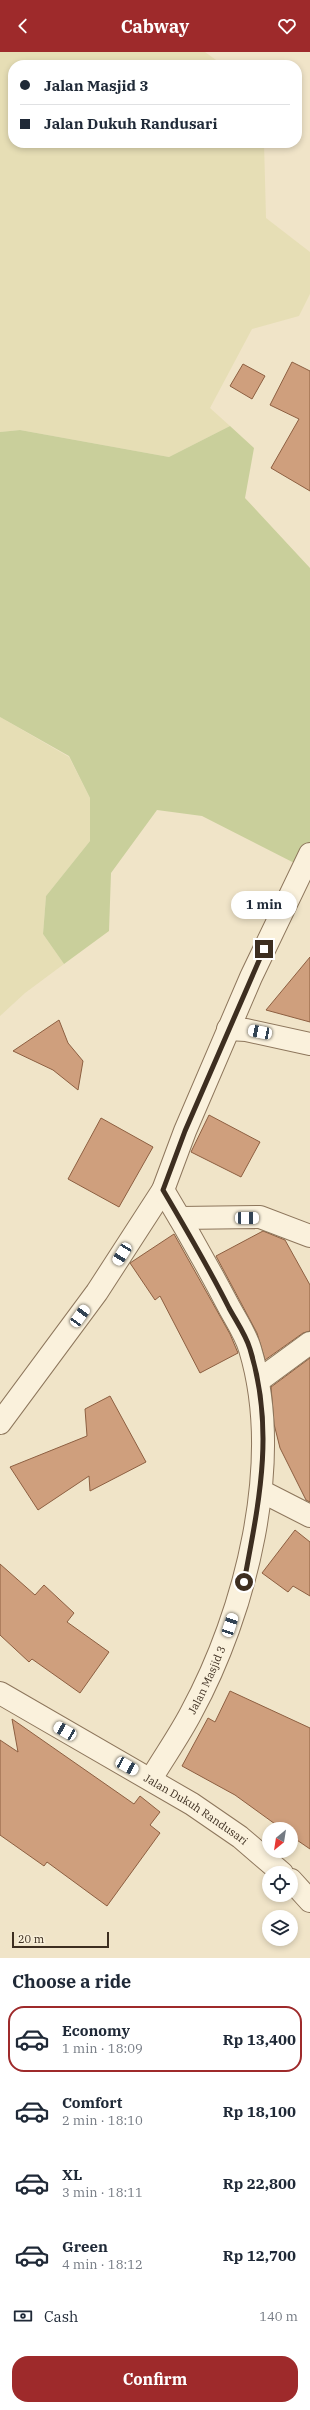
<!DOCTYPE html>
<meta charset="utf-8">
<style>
:root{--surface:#fff;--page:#f2f2f3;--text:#1f2937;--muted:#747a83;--line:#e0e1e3;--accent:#9e2a2b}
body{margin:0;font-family:"IBM Plex Serif",serif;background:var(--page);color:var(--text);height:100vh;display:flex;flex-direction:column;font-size:15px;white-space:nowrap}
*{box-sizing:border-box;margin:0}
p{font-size:13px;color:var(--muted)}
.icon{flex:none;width:22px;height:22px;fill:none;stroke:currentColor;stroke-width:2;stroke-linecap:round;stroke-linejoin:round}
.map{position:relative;height:1906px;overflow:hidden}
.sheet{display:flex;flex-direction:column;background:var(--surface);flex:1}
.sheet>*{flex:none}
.hud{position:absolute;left:8px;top:8px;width:294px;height:88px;border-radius:16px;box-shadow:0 2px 6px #0003;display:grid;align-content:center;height:88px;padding:0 12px;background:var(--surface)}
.needle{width:26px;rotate:210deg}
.tools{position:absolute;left:262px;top:1770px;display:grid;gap:8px}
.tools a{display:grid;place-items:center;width:36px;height:36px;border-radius:50%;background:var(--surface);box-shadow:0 2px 6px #0003;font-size:20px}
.scale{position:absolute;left:12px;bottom:10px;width:97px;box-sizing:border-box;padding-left:4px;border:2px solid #3d2e20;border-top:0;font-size:11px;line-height:14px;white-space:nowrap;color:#3d2e20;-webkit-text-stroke:3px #f7eed8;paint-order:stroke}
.end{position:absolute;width:18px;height:18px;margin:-9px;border:5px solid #3d2e20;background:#fff;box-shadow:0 0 0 2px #fff}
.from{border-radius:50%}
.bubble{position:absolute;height:28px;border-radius:14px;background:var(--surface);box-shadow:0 2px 6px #0003;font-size:13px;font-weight:700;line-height:28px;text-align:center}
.car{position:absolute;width:12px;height:24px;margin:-12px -6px;border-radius:5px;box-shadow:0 0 3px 1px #0007;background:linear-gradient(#fff 24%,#345 0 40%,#fff 0 76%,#345 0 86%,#fff 0)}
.hud b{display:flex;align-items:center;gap:14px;height:38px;font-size:15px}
.hud b+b{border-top:1px solid var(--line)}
.hud i{width:10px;height:10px;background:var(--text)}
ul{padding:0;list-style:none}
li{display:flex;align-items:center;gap:12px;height:66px;margin:0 8px 6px;padding:0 4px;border:2px solid transparent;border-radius:16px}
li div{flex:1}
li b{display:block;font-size:15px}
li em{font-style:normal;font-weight:700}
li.on{border-color:var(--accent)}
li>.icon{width:36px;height:36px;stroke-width:1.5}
h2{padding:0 12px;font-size:18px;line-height:48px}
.pay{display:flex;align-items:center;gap:10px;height:44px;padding:0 12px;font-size:15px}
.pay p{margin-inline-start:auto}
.primary-button{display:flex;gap:8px;margin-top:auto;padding:8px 12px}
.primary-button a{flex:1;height:46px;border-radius:16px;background:var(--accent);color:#fff;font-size:16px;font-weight:700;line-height:46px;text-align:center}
header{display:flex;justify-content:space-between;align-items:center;height:52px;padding:0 12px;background:var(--accent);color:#fff;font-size:18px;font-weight:700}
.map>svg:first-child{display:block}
</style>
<header><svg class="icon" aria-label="back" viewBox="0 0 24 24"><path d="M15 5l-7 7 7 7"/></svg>Cabway<svg class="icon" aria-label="heart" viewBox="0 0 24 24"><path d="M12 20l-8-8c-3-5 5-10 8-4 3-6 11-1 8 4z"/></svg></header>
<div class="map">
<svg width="310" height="1906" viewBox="0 0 310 1906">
<rect width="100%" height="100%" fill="#f0e4c8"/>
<!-- farmland -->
<g fill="#e6deb5">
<path d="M0 0H205L223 13H13V91H264L266 166 310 200V242L299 264 252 277 210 356 230 374 169 405 20 378 0 380Z"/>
<path d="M0 665 69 705 90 746V789L46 844 43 882 64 912 25 941 0 964Z"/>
</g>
<!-- green -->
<path fill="#c9cf9b" d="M230 374 254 396 245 446 310 516V819L202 764 157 758 111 821 109 879 64 912 43 882 46 844 90 789V746L69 704 0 665V380L20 378 169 405Z"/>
<!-- building -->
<g fill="#cf9f7d" stroke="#8d5f41">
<path d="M292 310 310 319V439L271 416 299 367 270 353Z"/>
<path d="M243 312 265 324 252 347 230 334Z"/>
<path d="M310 905V970L266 958Z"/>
<path d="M59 968 68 991 83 1009 78 1038 53 1018 13 999Z"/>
<path d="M209 1063 260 1090 241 1125 191 1100Z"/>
<path d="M101 1066 153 1095 119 1155 68 1127Z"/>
<path d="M263 1179 285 1188 310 1233V1279L303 1281 265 1308 257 1281 216 1204Z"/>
<path d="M174 1182 230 1282 238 1301 200 1321 160 1244 155 1248 130 1211Z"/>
<path d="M310 1306V1450L306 1448 280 1396 274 1372 271 1335Z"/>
<path d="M110 1344 146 1410 90 1439 89 1424 38 1458 10 1415 87 1384 85 1357Z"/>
<path d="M295 1478 310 1490V1544L293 1534 288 1540 262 1521Z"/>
<path d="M0 1512 35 1543 44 1533 74 1561 67 1570 109 1600 80 1641 32 1607 29 1610 0 1583Z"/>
<path d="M230 1639 310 1676V1797L291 1784V1777H282L235 1743 182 1714 208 1666 215 1670Z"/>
<path d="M12 1667 134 1752 140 1744 160 1760 150 1773 160 1781 107 1854 47 1810 44 1814 0 1783V1688L18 1700Z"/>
</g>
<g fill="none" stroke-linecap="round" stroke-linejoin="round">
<defs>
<g id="minor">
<path d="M228 977 246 978 310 992"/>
<path d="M180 1166 260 1165 310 1184"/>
<path d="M258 1329 310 1291"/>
<path d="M0 1371 97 1240 163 1138 185 1079 251 925 310 802"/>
<path d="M261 1439 310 1464"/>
<path id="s1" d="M0 1641 192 1752 240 1785 282 1821"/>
<path id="s2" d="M151 1727C164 1705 179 1684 191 1661 246 1560 284 1410 250 1297 246 1283 236 1268 229 1255 208 1215 186 1176 163 1138"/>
<path d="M291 1828 310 1849"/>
</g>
</defs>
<!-- minor casing -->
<use href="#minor" stroke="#8d765c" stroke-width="24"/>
<!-- minor -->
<use href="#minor" stroke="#faf1dc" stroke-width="22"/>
</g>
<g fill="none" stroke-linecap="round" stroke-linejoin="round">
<!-- route -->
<path stroke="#3d2e20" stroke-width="5" d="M244 1530C259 1450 275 1378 250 1297 246 1283 236 1269 229 1256 209 1216 186 1177 163 1138L185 1079 264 897"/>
</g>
<g text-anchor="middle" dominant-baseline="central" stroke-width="4" stroke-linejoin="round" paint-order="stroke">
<!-- street labels -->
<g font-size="11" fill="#3d2e20" stroke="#f7eed8">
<text stroke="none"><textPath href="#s2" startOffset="114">Jalan Masjid 3</textPath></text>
<text stroke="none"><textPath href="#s1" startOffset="228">Jalan Dukuh Randusari</textPath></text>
</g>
</g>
</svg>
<div class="tools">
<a><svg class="needle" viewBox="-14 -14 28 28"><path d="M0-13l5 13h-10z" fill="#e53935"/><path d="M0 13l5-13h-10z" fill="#747a83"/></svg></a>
<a><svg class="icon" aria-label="locate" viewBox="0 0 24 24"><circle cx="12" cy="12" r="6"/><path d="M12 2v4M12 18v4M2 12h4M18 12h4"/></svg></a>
<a><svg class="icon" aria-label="layers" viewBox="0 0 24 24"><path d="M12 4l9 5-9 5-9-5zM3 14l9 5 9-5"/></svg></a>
</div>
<div class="scale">20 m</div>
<i class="end from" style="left:244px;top:1530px"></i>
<i class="end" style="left:264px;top:897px"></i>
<div class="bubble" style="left:231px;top:839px;width:66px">1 min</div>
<i class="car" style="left:260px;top:980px;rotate:281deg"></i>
<i class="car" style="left:247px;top:1166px;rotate:90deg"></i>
<i class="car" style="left:122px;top:1202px;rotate:212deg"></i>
<i class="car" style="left:80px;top:1264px;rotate:36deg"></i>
<i class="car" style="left:230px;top:1573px;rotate:18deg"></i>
<i class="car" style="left:65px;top:1679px;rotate:300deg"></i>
<i class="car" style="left:127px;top:1714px;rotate:119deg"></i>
<div class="hud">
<b><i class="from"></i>Jalan Masjid 3</b>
<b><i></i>Jalan Dukuh Randusari</b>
</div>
</div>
<section class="sheet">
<h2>Choose a ride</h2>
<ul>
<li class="on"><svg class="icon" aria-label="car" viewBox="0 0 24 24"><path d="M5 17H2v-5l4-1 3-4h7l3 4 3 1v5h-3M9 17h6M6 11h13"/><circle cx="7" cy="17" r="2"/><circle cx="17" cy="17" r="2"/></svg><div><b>Economy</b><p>1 min · 18:09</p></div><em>Rp 13,400</em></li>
<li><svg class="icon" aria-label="car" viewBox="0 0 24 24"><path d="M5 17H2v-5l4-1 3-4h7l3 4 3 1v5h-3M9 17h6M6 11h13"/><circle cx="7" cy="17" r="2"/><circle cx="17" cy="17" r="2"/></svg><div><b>Comfort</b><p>2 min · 18:10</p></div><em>Rp 18,100</em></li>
<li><svg class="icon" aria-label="car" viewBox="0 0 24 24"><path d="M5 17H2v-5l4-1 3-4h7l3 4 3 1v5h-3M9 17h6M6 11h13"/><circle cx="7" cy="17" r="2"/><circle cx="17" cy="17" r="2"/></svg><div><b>XL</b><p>3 min · 18:11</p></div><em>Rp 22,800</em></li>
<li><svg class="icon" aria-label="car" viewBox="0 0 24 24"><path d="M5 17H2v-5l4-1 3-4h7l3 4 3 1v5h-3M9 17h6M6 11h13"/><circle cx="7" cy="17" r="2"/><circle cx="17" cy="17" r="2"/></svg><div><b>Green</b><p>4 min · 18:12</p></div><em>Rp 12,700</em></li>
</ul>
<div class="pay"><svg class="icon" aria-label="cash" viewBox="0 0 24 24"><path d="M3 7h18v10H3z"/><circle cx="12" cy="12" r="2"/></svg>Cash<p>140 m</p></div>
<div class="primary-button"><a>Confirm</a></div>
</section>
